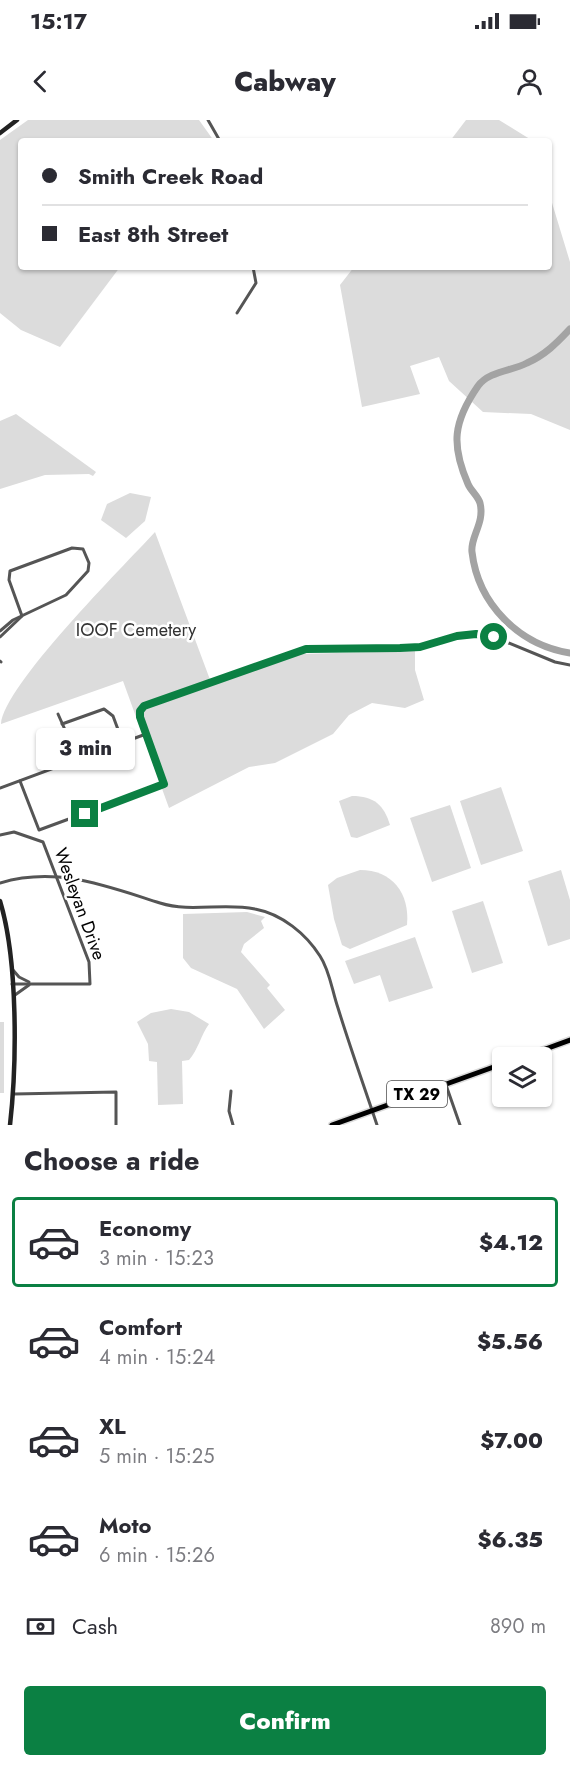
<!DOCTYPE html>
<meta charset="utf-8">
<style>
:root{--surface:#fff;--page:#f2f2f3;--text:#2b2b33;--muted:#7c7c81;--line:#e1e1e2;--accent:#0b8043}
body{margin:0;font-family:Jost,sans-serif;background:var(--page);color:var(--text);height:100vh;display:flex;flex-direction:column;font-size:22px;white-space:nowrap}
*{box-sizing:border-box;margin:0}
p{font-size:20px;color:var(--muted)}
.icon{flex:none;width:33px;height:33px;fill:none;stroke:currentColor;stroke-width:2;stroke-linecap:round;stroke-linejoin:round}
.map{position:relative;height:1005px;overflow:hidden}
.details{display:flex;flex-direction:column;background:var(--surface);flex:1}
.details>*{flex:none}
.banner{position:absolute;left:18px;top:18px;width:534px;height:132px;border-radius:6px;box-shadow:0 2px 4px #0004;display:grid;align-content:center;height:132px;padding:0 24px;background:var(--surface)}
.tools{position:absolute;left:492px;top:927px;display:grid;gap:12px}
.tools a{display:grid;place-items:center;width:60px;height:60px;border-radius:6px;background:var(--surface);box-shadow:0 2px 4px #0004;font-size:30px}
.end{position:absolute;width:27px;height:27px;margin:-14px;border:8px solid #0b8043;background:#fff;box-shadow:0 0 0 3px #fff}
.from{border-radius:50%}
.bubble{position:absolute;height:42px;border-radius:6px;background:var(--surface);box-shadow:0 2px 4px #0004;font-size:20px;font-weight:800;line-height:42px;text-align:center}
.banner b{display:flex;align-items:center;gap:21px;height:57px;font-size:22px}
.banner b+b{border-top:2px solid var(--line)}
.banner i{width:15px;height:15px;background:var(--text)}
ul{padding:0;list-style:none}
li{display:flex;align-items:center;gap:18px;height:90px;margin:0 12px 9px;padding:0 12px;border:3px solid transparent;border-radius:6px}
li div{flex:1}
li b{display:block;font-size:22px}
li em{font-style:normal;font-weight:800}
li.active{border-color:var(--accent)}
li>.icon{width:54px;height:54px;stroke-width:1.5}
h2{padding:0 24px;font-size:27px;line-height:72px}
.pay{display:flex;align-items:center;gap:15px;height:66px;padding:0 24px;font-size:22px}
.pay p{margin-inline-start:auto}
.cta{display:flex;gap:12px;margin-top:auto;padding:12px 24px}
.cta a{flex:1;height:69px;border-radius:6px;background:var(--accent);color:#fff;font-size:24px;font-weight:800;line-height:69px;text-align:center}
.status{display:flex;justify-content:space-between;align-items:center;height:42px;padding:0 30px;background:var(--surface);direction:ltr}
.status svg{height:16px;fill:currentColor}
header{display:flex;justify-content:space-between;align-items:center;height:78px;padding:0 24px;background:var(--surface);font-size:27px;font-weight:800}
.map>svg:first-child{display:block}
</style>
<div class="status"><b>15:17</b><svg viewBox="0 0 49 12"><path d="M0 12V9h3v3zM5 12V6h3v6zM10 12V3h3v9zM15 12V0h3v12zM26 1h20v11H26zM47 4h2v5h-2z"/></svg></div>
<header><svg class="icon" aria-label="back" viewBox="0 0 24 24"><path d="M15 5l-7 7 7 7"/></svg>Cabway<svg class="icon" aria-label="person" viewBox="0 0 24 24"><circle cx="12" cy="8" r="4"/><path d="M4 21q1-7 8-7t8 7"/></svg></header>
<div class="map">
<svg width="570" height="1005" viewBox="0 0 570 1005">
<rect width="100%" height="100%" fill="#fff"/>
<!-- green -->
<g fill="#dcdcdc">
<path d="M28 0H199L214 21H21V147H120L60 227 21 210 0 193V20Z"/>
<path d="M466 0H499L533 21H450Z"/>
<path d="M549 73 570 142V310L531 294 483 292 449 261 439 237 410 246 420 274 362 287 340 165 354 147H549Z"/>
<path d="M16 294 96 352 93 356 89 354 45 355 0 369V301Z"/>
<path d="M130 373 151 377 145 401 126 418 101 400 107 384Z"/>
<path d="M155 412 212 565 299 534 415 531V550L424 580 405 588 372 583 349 595 333 614 275 643 249 647 169 688 123 561 1 604C4 565 123 447 155 412Z"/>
<path d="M501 667 523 731 481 745 460 681Z"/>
<path d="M352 676C374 676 384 685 390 705L357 718 351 717 339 681Z"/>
<path d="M450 685 471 748 432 762 410 698Z"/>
<path d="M360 750C392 750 410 773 407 805L350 829 342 825 334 799 328 765 337 758Z"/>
<path d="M561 750 570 780V819L548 826 528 761Z"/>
<path d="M483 781 503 843 472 853 452 791Z"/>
<path d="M247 792 265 797 261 801 264 808 244 824 241 832 270 865 267 868 285 890 264 909 237 869 191 848 183 838V794Z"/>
<path d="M415 817 433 868 389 882 380 855 354 864 345 841Z"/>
<path d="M171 889 189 892 209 904C201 915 198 930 189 940L182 941 183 984 158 985 157 942 149 941 148 924 137 902 151 893Z"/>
<rect x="0" y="902" width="4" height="71"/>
</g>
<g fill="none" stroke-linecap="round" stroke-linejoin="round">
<!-- river -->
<path stroke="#a3a3a3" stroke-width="7" d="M570 209C557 223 545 235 527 243 512 251 489 251 478 266 453 302 451 325 468 364 471 371 478 376 480 383 485 403 470 417 472 432 478 484 519 525 570 533"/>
<defs>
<g id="primary">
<path d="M521 938 570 920"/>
<path d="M332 1005 502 944"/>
</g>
</defs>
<!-- primary casing -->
<use href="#primary" stroke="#dbdbdb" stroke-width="8"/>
<!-- street -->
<g stroke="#555" stroke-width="3">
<path d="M208 0 220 21"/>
<path d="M237 193 256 163 253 147"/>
<path d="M0 511 13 500 66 475 88 451 89 443 83 429 72 428 10 451 9 460 22 496"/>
<path d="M0 517 21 497"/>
<path d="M0 541 1 542"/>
<path d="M58 594 66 612"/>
<path d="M62 604 104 589 113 596 123 623"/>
<path d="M20 661 39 710 164 664 140 597 141 588 306 529 420 527 457 516 476 514 494 517 555 542 570 545"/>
<path d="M0 668 146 614"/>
<path d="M0 715 14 712 43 722 89 842 90 864H12"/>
<path d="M0 763C57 746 106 766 160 783 192 793 223 782 255 789 282 794 306 814 320 836 330 851 332 871 338 888 350 927 364 966 377 1005"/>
<path d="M13 850 19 857 29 862"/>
<path d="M15 875 29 865"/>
<path d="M446 965 460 1005"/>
<path d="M231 971 229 991 233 1005"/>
<path d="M14 974 116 972V1005"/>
</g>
<!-- secondary -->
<g stroke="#222" stroke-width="4.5">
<path d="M0 13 17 0"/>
<path d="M0 781C18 840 17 943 10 1005"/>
</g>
<!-- primary -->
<use href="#primary" stroke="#000" stroke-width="5"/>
</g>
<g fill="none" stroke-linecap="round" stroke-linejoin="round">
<!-- route -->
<path stroke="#0b8043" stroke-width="8" d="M85 694 164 664 140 597V591L144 586 306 529 400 528 420 527 457 516 476 514 494 517"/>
</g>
<g text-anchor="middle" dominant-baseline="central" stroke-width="5" stroke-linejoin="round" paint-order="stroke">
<!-- shield labels -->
<rect fill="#fff" stroke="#4c4c4c" stroke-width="1.5" x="387" y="961" width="60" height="26" rx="4.5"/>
<g font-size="16" font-weight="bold" fill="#000">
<text x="417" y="974">TX 29</text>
</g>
<!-- park labels -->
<g font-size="18" fill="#333" stroke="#fff">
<text x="136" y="510">IOOF Cemetery</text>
</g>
<!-- street labels -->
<g font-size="18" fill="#000" stroke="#fff">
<text transform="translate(80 784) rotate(70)">Wesleyan Drive</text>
</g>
</g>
</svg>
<div class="tools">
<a><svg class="icon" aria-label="layers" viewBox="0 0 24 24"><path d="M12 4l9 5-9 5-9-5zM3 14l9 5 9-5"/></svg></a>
</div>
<i class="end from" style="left:494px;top:517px"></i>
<i class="end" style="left:85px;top:694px"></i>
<div class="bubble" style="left:36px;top:608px;width:99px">3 min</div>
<div class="banner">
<b><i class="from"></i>Smith Creek Road</b>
<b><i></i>East 8th Street</b>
</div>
</div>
<section class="details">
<h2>Choose a ride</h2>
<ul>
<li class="active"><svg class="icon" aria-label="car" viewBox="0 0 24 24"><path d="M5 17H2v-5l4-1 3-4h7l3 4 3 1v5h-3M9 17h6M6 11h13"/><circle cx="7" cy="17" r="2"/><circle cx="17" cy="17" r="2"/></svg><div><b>Economy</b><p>3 min · 15:23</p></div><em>$4.12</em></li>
<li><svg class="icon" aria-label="car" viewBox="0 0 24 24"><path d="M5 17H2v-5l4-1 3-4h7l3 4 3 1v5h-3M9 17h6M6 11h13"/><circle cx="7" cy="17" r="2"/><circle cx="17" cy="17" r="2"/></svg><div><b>Comfort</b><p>4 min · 15:24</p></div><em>$5.56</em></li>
<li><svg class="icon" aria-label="car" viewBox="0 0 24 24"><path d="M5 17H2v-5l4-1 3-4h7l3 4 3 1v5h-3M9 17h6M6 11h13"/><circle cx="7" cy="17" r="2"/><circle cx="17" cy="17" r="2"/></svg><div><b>XL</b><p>5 min · 15:25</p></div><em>$7.00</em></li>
<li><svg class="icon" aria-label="car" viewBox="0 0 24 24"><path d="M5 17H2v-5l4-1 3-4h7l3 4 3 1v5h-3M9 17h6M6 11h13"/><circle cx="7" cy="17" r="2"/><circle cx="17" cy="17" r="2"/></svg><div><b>Moto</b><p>6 min · 15:26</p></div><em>$6.35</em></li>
</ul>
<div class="pay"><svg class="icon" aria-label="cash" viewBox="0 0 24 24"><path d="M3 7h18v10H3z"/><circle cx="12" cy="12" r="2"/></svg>Cash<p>890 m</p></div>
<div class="cta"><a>Confirm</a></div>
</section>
